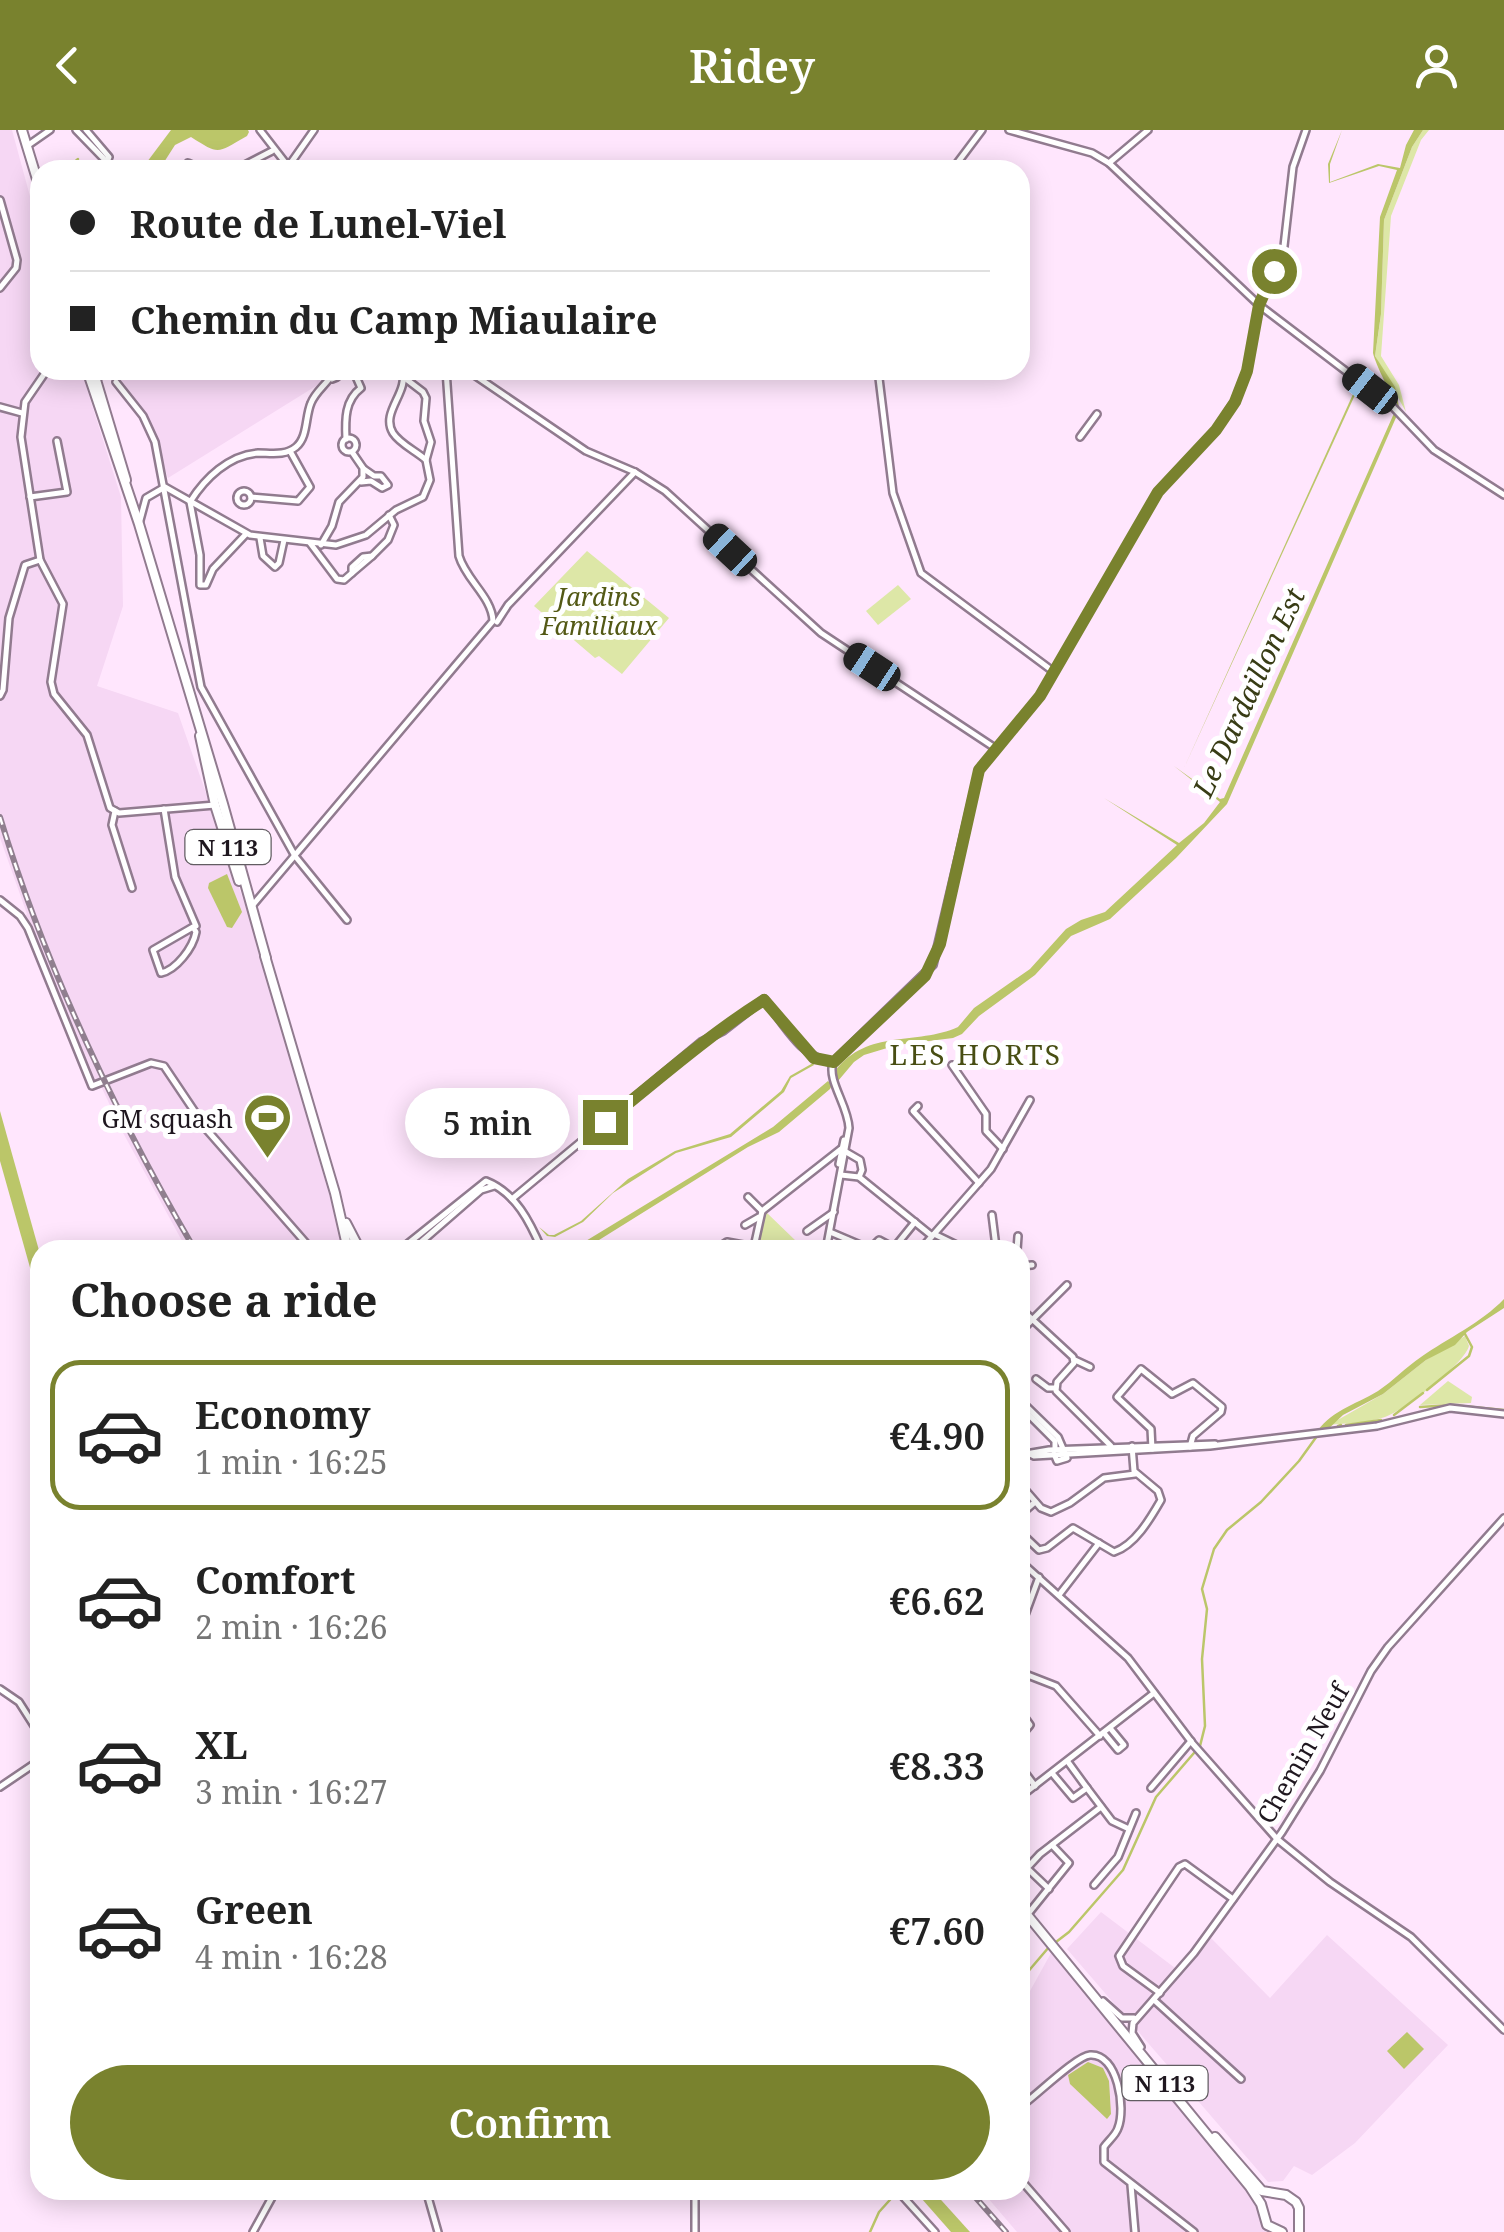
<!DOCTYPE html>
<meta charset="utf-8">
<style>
:root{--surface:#fff;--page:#f6f6f6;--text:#222;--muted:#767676;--line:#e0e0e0;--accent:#79822e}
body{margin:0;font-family:"Noto Serif",serif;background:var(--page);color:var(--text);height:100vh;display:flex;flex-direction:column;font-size:38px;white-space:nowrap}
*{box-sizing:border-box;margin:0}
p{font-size:32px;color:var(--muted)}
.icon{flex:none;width:55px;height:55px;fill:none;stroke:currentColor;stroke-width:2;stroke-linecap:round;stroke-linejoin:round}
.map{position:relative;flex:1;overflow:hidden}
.side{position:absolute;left:30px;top:1110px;width:1000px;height:960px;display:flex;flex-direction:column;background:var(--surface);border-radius:30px;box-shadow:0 5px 25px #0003}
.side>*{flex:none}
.hud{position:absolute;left:30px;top:30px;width:1000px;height:220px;border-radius:30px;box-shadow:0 5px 25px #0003;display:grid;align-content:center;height:220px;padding:0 40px;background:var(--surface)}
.end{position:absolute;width:45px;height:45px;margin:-22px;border:12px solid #79822e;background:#fff;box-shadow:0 0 0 5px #fff}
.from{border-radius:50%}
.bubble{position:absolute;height:70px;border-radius:35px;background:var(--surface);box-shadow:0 5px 25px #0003;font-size:32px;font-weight:600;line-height:70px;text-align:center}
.car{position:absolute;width:30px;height:60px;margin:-30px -15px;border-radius:12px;box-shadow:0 0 8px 2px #0007;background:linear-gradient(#222 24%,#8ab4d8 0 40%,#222 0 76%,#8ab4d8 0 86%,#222 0)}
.hud b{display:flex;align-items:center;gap:35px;height:95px;font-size:38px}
.hud b+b{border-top:2px solid var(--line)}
.hud i{width:25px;height:25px;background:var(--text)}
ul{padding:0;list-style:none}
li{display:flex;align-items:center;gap:30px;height:150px;margin:0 20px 15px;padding:0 20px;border:5px solid transparent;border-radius:30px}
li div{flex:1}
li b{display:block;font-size:38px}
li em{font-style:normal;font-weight:600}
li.active{border-color:var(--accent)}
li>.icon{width:90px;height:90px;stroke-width:1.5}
h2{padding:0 40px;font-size:45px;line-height:120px}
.primary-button{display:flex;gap:20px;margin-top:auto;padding:20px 40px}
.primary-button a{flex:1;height:115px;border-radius:60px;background:var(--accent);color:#fff;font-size:40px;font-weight:600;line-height:115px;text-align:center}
header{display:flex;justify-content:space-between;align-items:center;height:130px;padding:0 40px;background:var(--accent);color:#fff;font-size:45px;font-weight:600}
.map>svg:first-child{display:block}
</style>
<header><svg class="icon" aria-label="back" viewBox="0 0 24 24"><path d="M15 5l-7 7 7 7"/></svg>Ridey<svg class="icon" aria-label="person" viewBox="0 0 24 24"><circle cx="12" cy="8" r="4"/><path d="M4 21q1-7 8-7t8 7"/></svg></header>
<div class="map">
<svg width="1504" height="2102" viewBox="0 0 1504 2102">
<rect width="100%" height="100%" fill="#ffe6fd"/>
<!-- built -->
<g fill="#f6d7f4">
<path d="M0 0H12L40 103V240H81L121 367 123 476 97 556 178 583 249 786 345 1120H187L122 1001 100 954 93 952 90 946 24 786 27 784 0 708Z"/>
<path d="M113 240 317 242 323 244 324 251 168 348 148 288 113 248Z"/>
<path d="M1101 1782 1183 1844 1211 1808 1270 1868 1327 1805 1448 1915 1355 2013 1312 2045 1294 2036 1283 2051 1268 2052 1067 1819Z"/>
<path d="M1051 1823 1255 2069 1266 2102H1017L981 2060H1020V1879Z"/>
</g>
<!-- green -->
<g fill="#dde7a7">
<path d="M1423 0H1429L1421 10 1391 86 1381 226 1399 255 1406 282 1375 226 1381 185 1384 90 1412 17Z"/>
<path d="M587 421 669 488 622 544 599 526 595 528 534 476Z"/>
<path d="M898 455 911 469 878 495 866 481Z"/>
<path d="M766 1082 796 1111 793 1115 797 1120 778 1117 756 1120Z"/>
<path d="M1465 1206 1469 1216C1464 1234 1405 1280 1385 1287 1367 1293 1347 1293 1329 1295L1383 1264 1426 1230Z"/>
<path d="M1448 1251 1472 1267 1471 1273 1420 1275Z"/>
</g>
<!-- water -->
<g fill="#bbc669">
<path d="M171 0H248L249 2 247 6C216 23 221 26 191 7L175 15 159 40H141Z"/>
<path d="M1342 0 1330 34V52L1378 34 1400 38 1406 15 1414 0H1423L1412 17 1384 90 1381 184 1375 226 1395 257 1399 277C1393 270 1375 233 1373 223L1380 87 1397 40 1379 36 1329 53 1328 34Z"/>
<path d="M1358 253 1360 254 1184 638Z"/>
<path d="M1395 281 1398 283 1227 674 1176 728 1110 789 1071 806 1035 845 979 886 962 904 953 908 897 915 864 925 854 932 838 951 835 941C868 898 916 916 958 897L974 878 1030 839 1066 799 1081 790 1105 782 1177 715 1104 668 1179 713 1204 693 1220 672 1174 636 1220 669 1224 668Z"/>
<path d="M227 744 242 782 232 798 227 797 208 758 209 753Z"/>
<path d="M813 933 814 935 791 948 784 962 731 1007 676 1023 613 1063 583 1092 555 1107 547 1106 539 1097 549 1105H554L581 1091 628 1049 675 1021 730 1004 781 961 790 946Z"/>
<path d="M828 951 832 955 830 959 779 1002 748 1017 583 1120H571L773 997Z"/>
<path d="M0 981 40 1124V1173L0 1031Z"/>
<path d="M1504 1169V1178L1467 1202 1455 1215 1426 1230 1383 1264 1343 1285 1323 1304 1315 1305C1329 1281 1355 1275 1378 1261 1393 1251 1406 1237 1421 1227 1448 1208 1481 1193 1504 1169Z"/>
<path d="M1407 1902 1424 1919 1404 1939 1387 1921Z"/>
<path d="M1088 1932 1103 1938 1109 1951 1111 1984 1107 1989 1070 1954 1068 1945Z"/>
<path d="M918 2060 933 2061 970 2102H951L922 2069Z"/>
</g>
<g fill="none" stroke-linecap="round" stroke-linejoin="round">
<!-- stream -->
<g stroke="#bbc669" stroke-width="2.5">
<path d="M65 40 78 29"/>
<path d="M1427 1260 1469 1226 1472 1217 1465 1204"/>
<path d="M1420 1277 1452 1275 1504 1280"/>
<path d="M1394 1285 1423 1263"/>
<path d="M1346 1295 1381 1290"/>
<path d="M1338 1296 1341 1295"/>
<path d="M1056 1812 1069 1802 1123 1740 1156 1667 1200 1616 1205 1596 1202 1529 1207 1479 1202 1459 1214 1419 1227 1400 1261 1372 1299 1331 1317 1306"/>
<path d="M1020 1851 1049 1817"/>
<path d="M870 2102 879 2082 897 2062"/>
</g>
<defs>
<g id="minor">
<path d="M76 0 107 32 109 27 86 0"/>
<path d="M260 0 291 40"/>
<path d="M1009 0 1092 23 1109 33 1259 175 1393 277 1434 320 1504 365"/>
<path d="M27 16 50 0"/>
<path d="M1109 33 1148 0"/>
<path d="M288 37 314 0"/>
<path d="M183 40 188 33 204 40"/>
<path d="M235 40 272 21"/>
<path d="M952 40 982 0"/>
<path d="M0 70 17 130 16 138 0 158"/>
<path d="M47 240 25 272 21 307 40 430 63 474 51 552 54 564 87 605 110 678 119 683 215 675"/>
<path d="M250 240H281"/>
<path d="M321 240 332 249 337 247 338 240"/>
<path d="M467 240 586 321 635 342 665 361 821 503 995 618"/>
<path d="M878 240 893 363 921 443 1054 542"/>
<path d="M406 249 423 262 426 268 424 291 431 312 426 330"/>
<path d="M116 252 143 286 155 312 201 557 295 726 347 790"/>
<path d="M0 277 22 283"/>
<path d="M1080 307 1097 284"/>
<circle cx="349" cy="315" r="7"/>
<path d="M346 309C345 289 345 270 361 258L353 240"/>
<path d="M361 352 371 351 382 358 388 355 381 346H374L364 339"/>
<circle cx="244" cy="368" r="7"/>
<path d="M30 367 67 362 57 311"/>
<path d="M251 367 298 371 310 357 290 321"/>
<path d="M139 394 146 368 165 357 250 405 336 415 366 405 396 380 423 367 430 350 426 330C416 321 400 314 393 303 380 282 410 262 402 240"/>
<path d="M246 404 213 439 206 455H200V425L190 372C205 348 229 325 258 323 271 323 285 326 296 317 308 307 305 287 311 273 315 263 323 257 329 249"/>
<path d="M260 408 263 426 275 437 279 433 284 410"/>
<path d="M310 413 337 449 344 450 352 443V437L363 427 372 426 388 410 394 395 389 385"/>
<path d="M321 415 332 396 339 372 363 347V338L352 322"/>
<path d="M352 443 372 426"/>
<path d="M497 492 508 475 635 342"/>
<path d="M0 566 3 560 9 488 25 435 40 430"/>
<path d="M164 679 175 747 196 796 193 797 153 820 161 843C176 840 193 818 196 802L193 797"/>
<path d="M115 681 112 695 132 758"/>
<path d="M0 770 20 786 28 798 92 956 151 933 164 936 207 1000 312 1120"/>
<path d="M252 776 493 491C492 467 466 450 459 426L446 240"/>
<path d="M952 935 986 984V1001L1003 1019"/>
<path d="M918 976 913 981 979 1053"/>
<path d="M839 1034 844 1010"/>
<path d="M841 1045 859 1047 932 1106"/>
<path d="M748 1067 762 1081"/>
<path d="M512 1069 701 912 723 901 764 869C783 892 802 930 833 932"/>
<path d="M762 1081 841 1019 860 1030 862 1040 859 1047"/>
<path d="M992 1085 996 1117"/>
<path d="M745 1095 759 1087"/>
<path d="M807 1101 834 1082"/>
<path d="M830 1102 870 1119 879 1110 894 1118 915 1092"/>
<path d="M934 1104 967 1120 997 1118"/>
<path d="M754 1117 762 1081"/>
<path d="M400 1120 486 1051C516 1063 530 1092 542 1120"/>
<path d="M412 1120 481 1060 494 1056"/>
<path d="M715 1120 727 1112 754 1117"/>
<path d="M826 1120 849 998C848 975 827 951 833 932L933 835 979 640 1040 566 1158 362 1216 300 1235 271 1247 241 1259 175 1284 116 1293 37 1306 0"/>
<path d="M920 1120 991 1039 1030 970"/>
<path d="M1017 1120 1018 1106"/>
<path d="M1020 1136 1032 1135"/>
<path d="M1020 1178 1073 1227 1074 1233 1057 1252 1056 1261 1111 1316"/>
<path d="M1020 1202 1067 1155"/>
<path d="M1075 1230 1090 1237"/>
<path d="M1036 1249 1048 1258H1055"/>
<path d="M1020 1270 1058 1307 1067 1328 1057 1331 1054 1324"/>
<path d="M1020 1276 1055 1311V1319"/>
<path d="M1152 1319 1151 1299 1117 1267 1141 1239 1172 1264 1193 1253 1222 1277 1221 1282 1193 1306 1190 1317"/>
<path d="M1030 1324 1034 1326 1210 1316 1377 1296 1450 1278 1504 1284"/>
<path d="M1020 1325 1049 1320 1215 1314"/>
<path d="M1020 1354 1041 1378 1051 1382 1070 1373 1104 1348 1135 1344"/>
<path d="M1020 1385 1035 1372"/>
<path d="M1020 1402 1039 1420 1047 1418 1073 1398 1114 1422C1135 1415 1150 1389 1161 1370L1158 1361 1134 1341 1132 1316"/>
<path d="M1020 1431 1128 1528 1193 1614 1277 1709 1330 1752 1411 1807 1504 1900"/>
<path d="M1059 1465 1099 1413"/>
<path d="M1020 1512 1025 1485 1039 1447"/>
<path d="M1020 1542 1056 1556 1100 1606"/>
<path d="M0 1559 19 1572 40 1605"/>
<path d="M1020 1581 1030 1595 1020 1607"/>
<path d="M1104 1603 1118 1620 1124 1615 1110 1598"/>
<path d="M1020 1636 1035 1656"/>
<path d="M1052 1643 1073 1668 1087 1658 1068 1632"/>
<path d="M0 1657 40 1630"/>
<path d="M1087 1658 1112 1691 1129 1699"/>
<path d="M1151 1658 1191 1611"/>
<path d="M1020 1667 1154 1563"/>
<path d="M1094 1755 1118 1727 1136 1683"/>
<path d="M1049 1759 1027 1738 1040 1724 1101 1677"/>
<path d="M1028 1784 1069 1733 1052 1715"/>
<path d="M1160 1863 1123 1836 1119 1826 1179 1737 1185 1734 1233 1769"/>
<path d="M1154 1870 1241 1949"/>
<path d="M1103 1871 1122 1888H1134"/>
<path d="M1141 1917 1132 1903 1133 1893 1194 1823 1282 1702 1320 1641 1371 1541 1388 1517 1504 1388"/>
<path d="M1020 1977C1036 1966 1076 1926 1090 1925 1118 1923 1126 1979 1118 1998 1116 2005 1108 2011 1104 2017V2032L1194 2102"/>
<path d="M1020 2049 1066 2102"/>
<path d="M1131 2055 1135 2102"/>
<path d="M426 2060 438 2102"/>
<path d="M695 2060V2102"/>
<path d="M897 2060 935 2102"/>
<path d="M253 2102 276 2060"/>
</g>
<g id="major">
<path d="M22 0 40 59"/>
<path d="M87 240 139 394 223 674 266 828"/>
<path d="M101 240 96 250 126 350"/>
<path d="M200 606 215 675 239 751"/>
<path d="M265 826 335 1063 348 1120"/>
<path d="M346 1093 360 1120"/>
<path d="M1020 1776 1250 2057 1261 2074 1267 2095 1282 2102"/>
<path d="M1215 2007 1262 2061 1286 2065 1296 2072 1299 2078V2102"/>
</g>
</defs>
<!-- minor casing -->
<use href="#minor" stroke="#917b8f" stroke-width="10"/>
<!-- major casing -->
<use href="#major" stroke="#917b8f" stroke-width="12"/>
<!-- minor -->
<use href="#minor" stroke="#fff" stroke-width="5"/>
<!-- major -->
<use href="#major" stroke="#fff" stroke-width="8"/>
<defs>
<g id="rail">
<path d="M0 687C46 839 115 983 195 1120"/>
<path d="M969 2060 1006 2102"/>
</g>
</defs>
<!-- rail casing -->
<use href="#rail" stroke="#907f8f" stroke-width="6"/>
<!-- rail -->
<use href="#rail" stroke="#fff" stroke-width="2.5" stroke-dasharray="8" stroke-linecap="butt"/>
</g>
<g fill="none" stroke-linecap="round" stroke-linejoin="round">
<!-- route -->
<path stroke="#79822e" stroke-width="12" d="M605 992C658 950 707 906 764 870L814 928 834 932 925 846 940 814 979 640 1040 566 1158 362 1216 300 1235 272 1247 241 1259 175 1274 141"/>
</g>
<!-- icons -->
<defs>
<symbol id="stadium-pin" viewBox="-11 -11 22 30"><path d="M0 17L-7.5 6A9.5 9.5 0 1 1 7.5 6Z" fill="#79822e" stroke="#fff"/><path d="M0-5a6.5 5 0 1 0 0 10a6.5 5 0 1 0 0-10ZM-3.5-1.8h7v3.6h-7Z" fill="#fff"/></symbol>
</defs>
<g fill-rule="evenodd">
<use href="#stadium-pin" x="240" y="960" width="55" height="75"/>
</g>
<g text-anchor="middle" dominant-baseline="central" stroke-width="10" stroke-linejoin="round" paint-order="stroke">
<!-- shield labels -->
<g fill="#fff" stroke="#625d62" stroke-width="2.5">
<rect x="185.5" y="700" width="85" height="34" rx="8"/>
<rect x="1122.5" y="1936" width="85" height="34" rx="8"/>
</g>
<g font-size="22" font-weight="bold" fill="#1f171f">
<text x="228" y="717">N 113</text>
<text x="1165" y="1953">N 113</text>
</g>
<!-- park labels -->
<g font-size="25" font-style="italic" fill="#535915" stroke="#fff">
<text x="599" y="466">Jardins<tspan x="599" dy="29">Familiaux</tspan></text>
</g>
<!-- poi labels -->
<g font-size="25" fill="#1f171f" stroke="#fff" text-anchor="end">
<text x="233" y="988">GM squash</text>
</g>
<!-- street labels -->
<g font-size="25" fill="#1f171f" stroke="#fff">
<text transform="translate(1302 1623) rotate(-60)">Chemin Neuf</text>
</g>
<!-- water labels -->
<g font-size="28" font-style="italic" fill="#383c15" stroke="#fff">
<text transform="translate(1248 562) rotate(-65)">Le Dardaillon Est</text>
</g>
<!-- neighbourhood labels -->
<g font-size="28" letter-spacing="2.5" fill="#484e13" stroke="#fff">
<text x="976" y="924">LES HORTS</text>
</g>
</g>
</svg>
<i class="end from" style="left:1274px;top:141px"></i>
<i class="end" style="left:605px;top:992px"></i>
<div class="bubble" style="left:405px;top:958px;width:165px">5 min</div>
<i class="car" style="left:1370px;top:259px;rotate:308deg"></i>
<i class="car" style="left:730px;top:420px;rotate:313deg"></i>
<i class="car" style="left:872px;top:537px;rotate:303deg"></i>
<div class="hud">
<b><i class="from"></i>Route de Lunel-Viel</b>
<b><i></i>Chemin du Camp Miaulaire</b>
</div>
<section class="side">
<h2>Choose a ride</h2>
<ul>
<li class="active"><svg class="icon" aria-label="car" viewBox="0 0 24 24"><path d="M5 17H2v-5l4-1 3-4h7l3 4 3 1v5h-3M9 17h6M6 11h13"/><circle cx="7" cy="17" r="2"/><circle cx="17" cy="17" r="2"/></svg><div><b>Economy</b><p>1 min · 16:25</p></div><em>€4.90</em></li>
<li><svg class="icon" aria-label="car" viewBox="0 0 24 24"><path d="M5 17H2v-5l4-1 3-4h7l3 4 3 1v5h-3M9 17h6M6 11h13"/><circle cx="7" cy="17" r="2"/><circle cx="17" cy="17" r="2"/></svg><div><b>Comfort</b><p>2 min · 16:26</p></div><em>€6.62</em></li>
<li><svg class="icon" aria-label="car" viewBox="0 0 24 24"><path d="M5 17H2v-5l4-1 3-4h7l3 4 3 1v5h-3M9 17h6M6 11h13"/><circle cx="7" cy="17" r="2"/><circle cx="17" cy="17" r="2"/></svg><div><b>XL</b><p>3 min · 16:27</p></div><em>€8.33</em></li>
<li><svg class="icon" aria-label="car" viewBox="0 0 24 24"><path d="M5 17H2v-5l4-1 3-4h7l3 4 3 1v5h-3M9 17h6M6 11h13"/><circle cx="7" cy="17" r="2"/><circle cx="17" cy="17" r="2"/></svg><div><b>Green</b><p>4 min · 16:28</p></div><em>€7.60</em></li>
</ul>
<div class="primary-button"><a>Confirm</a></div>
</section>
</div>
